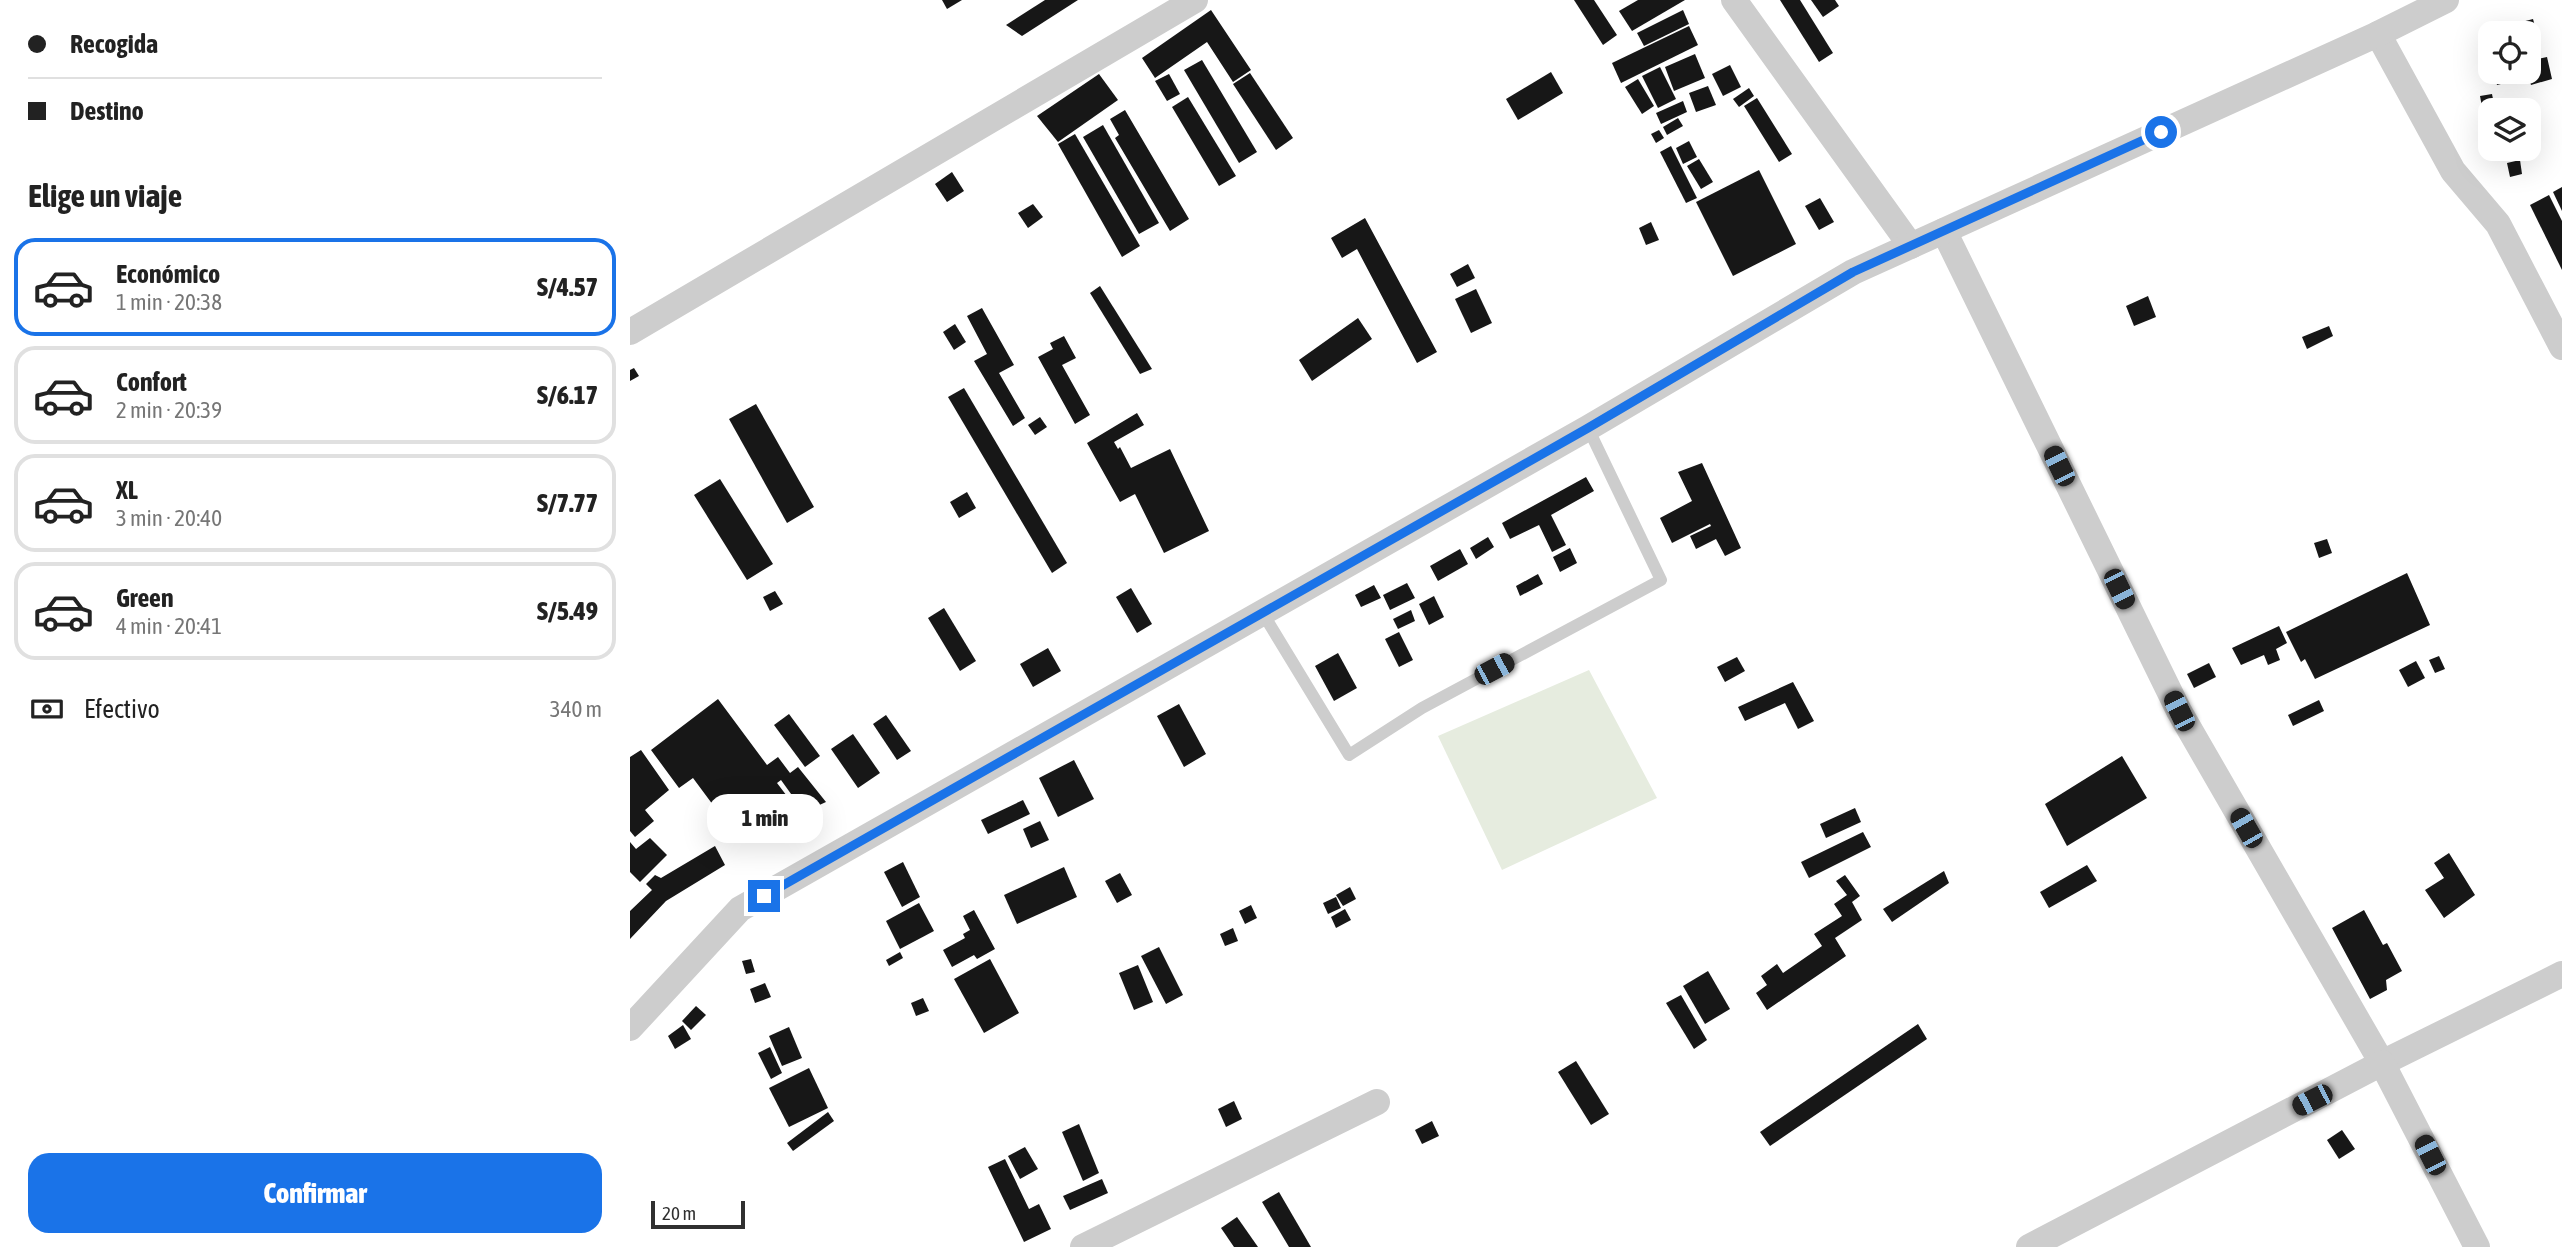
<!DOCTYPE html>
<html lang="es">
<meta charset="utf-8">
<style>
:root{--surface:#fff;--page:#f6f6f6;--text:#222;--muted:#767676;--line:#e0e0e0;--accent:#1a73e8}
body{margin:0;font-family:"Asap Condensed",sans-serif;background:var(--page);color:var(--text);height:100vh;display:flex;flex-direction:column;font-size:26px;white-space:nowrap}
*{box-sizing:border-box;margin:0}
p{font-size:23px;color:var(--muted)}
.icon{flex:none;width:38px;height:38px;fill:none;stroke:currentColor;stroke-width:2;stroke-linecap:round;stroke-linejoin:round}
.map{position:relative;flex:1;overflow:hidden}
.side{display:flex;flex-direction:column;background:var(--surface);width:630px}
.side>*{flex:none}
.hud{display:grid;align-content:center;height:154px;padding:0 28px;background:var(--surface)}
.controls{position:absolute;left:1848px;top:21px;display:grid;gap:14px}
.controls a{display:grid;place-items:center;width:63px;height:63px;border-radius:14px;background:var(--surface);box-shadow:0 7px 28px #0002;font-size:35px}
.scale{position:absolute;left:21px;bottom:18px;width:94px;box-sizing:border-box;padding-left:7px;border:4px solid #303030;border-top:0;font-size:19px;line-height:24px;white-space:nowrap;color:#303030;-webkit-text-stroke:5px #fff;paint-order:stroke}
.end{position:absolute;width:32px;height:32px;margin:-16px;border:9px solid #1a73e8;background:#fff;box-shadow:0 0 0 4px #fff}
.from{border-radius:50%}
.bubble{position:absolute;height:49px;border-radius:21px;background:var(--surface);box-shadow:0 7px 28px #0002;font-size:23px;font-weight:800;line-height:49px;text-align:center}
.car{position:absolute;width:21px;height:42px;margin:-21px -10px;border-radius:9px;box-shadow:0 0 5px 2px #0007;background:linear-gradient(#222 24%,#8ab4d8 0 40%,#222 0 76%,#8ab4d8 0 86%,#222 0)}
.hud b{display:flex;align-items:center;gap:24px;height:66px;font-size:26px}
.hud b+b{border-top:2px solid var(--line)}
.hud i{width:18px;height:18px;background:var(--text)}
ul{padding:0;list-style:none}
li{display:flex;align-items:center;gap:21px;height:98px;margin:0 14px 10px;padding:0 14px;border:4px solid var(--line);border-radius:21px}
li div{flex:1}
li b{display:block;font-size:26px}
li em{font-style:normal;font-weight:800}
li.active{border-color:var(--accent)}
li>.icon{width:63px;height:63px;stroke-width:1.5}
h2{padding:0 28px;font-size:32px;line-height:84px}
.pay{display:flex;align-items:center;gap:18px;height:77px;padding:0 28px;font-size:26px}
.pay p{margin-inline-start:auto}
.action{display:flex;gap:14px;margin-top:auto;padding:14px 28px}
.action a{flex:1;height:80px;border-radius:21px;background:var(--accent);color:#fff;font-size:28px;font-weight:800;line-height:80px;text-align:center}
main{display:flex;flex:1;min-height:0}
.map>svg:first-child{display:block}
</style>
<main>
<section class="side">
<div class="hud">
<b><i class="from"></i>Recogida</b>
<b><i></i>Destino</b>
</div>
<h2>Elige un viaje</h2>
<ul>
<li class="active"><svg class="icon" aria-label="car" viewBox="0 0 24 24"><path d="M5 17H2v-5l4-1 3-4h7l3 4 3 1v5h-3M9 17h6M6 11h13"/><circle cx="7" cy="17" r="2"/><circle cx="17" cy="17" r="2"/></svg><div><b>Económico</b><p>1 min · 20:38</p></div><em>S/4.57</em></li>
<li><svg class="icon" aria-label="car" viewBox="0 0 24 24"><path d="M5 17H2v-5l4-1 3-4h7l3 4 3 1v5h-3M9 17h6M6 11h13"/><circle cx="7" cy="17" r="2"/><circle cx="17" cy="17" r="2"/></svg><div><b>Confort</b><p>2 min · 20:39</p></div><em>S/6.17</em></li>
<li><svg class="icon" aria-label="car" viewBox="0 0 24 24"><path d="M5 17H2v-5l4-1 3-4h7l3 4 3 1v5h-3M9 17h6M6 11h13"/><circle cx="7" cy="17" r="2"/><circle cx="17" cy="17" r="2"/></svg><div><b>XL</b><p>3 min · 20:40</p></div><em>S/7.77</em></li>
<li><svg class="icon" aria-label="car" viewBox="0 0 24 24"><path d="M5 17H2v-5l4-1 3-4h7l3 4 3 1v5h-3M9 17h6M6 11h13"/><circle cx="7" cy="17" r="2"/><circle cx="17" cy="17" r="2"/></svg><div><b>Green</b><p>4 min · 20:41</p></div><em>S/5.49</em></li>
</ul>
<div class="pay"><svg class="icon" aria-label="cash" viewBox="0 0 24 24"><path d="M3 7h18v10H3z"/><circle cx="12" cy="12" r="2"/></svg>Efectivo<p>340 m</p></div>
<div class="action"><a>Confirmar</a></div>
</section>
<div class="map">
<svg width="1932" height="1247" viewBox="0 0 1932 1247">
<rect width="100%" height="100%" fill="#fff"/>
<!-- green -->
<path fill="#e6ecdf" d="M959 670 1027 798 872 870 808 736Z"/>
<!-- building -->
<g fill="#171717">
<path d="M312 0H332L317 9Z"/>
<path d="M415 0H448L392 36 376 25Z"/>
<path d="M944 0H964L987 35 973 45Z"/>
<path d="M1008 0H1055L1002 31 989 11Z"/>
<path d="M1150 0H1170L1203 53 1189 62Z"/>
<path d="M1181 0H1205L1209 6 1193 17Z"/>
<path d="M581 10 621 70 603 82 577 42 525 78 512 58Z"/>
<path d="M1053 10 1059 24 1014 46 1007 33Z"/>
<path d="M1903 19 1911 48 1899 51V33H1887L1884 24Z"/>
<path d="M1059 26 1068 45 991 83 982 63Z"/>
<path d="M1878 26 1881 33H1860V55L1855 57 1848 38Z"/>
<path d="M1065 54 1075 78 1044 91 1035 67Z"/>
<path d="M1917 57 1922 79 1901 85 1897 72 1899 61Z"/>
<path d="M572 60 627 152 609 163 554 70Z"/>
<path d="M1100 65 1111 87 1093 96 1082 74Z"/>
<path d="M1030 67 1046 99 1028 108 1012 76Z"/>
<path d="M921 72 933 93 888 120 876 99Z"/>
<path d="M1864 72H1892L1894 78 1867 85Z"/>
<path d="M620 73 663 138 646 150 603 84Z"/>
<path d="M469 74 488 100 428 142 407 116Z"/>
<path d="M539 74 550 94 537 101 525 81Z"/>
<path d="M1008 79 1024 106 1012 114 995 87Z"/>
<path d="M1078 86 1086 105 1066 112 1059 93Z"/>
<path d="M1119 88 1124 96 1109 107 1103 99Z"/>
<path d="M1862 94 1865 109 1853 112 1850 96Z"/>
<path d="M558 97 606 176 589 186 542 107Z"/>
<path d="M1127 98 1162 154 1149 162 1114 106Z"/>
<path d="M1053 101 1057 112 1031 124 1026 113Z"/>
<path d="M495 110 559 219 540 231 485 138 489 135 480 119Z"/>
<path d="M1048 118 1053 126 1037 135 1033 127Z"/>
<path d="M473 125 529 223 509 234 453 137Z"/>
<path d="M1029 130 1034 138 1026 143 1021 134Z"/>
<path d="M445 134 510 246 492 257 428 144Z"/>
<path d="M1059 141 1067 157 1053 164 1046 148Z"/>
<path d="M1041 146 1067 198 1056 203 1030 152Z"/>
<path d="M1069 159 1083 182 1071 189 1057 166Z"/>
<path d="M1890 160 1892 174 1880 177 1877 163Z"/>
<path d="M1129 170 1166 244 1103 276 1066 202Z"/>
<path d="M322 172 334 191 317 202 305 184Z"/>
<path d="M1932 187V211L1923 192Z"/>
<path d="M1919 195 1932 221V270L1900 205Z"/>
<path d="M1190 198 1204 222 1189 230 1175 206Z"/>
<path d="M403 204 413 217 398 228 388 213Z"/>
<path d="M735 218 807 352 787 363 727 249 712 258 701 238Z"/>
<path d="M1021 222 1029 240 1016 245 1009 228Z"/>
<path d="M838 264 845 278 827 287 820 274Z"/>
<path d="M470 286 522 369 510 374 460 293Z"/>
<path d="M846 289 862 323 841 333 825 299Z"/>
<path d="M1518 296 1526 317 1504 326 1496 306Z"/>
<path d="M352 308 384 365 369 373 395 418 383 426 344 361 357 354 337 316Z"/>
<path d="M728 318 742 339 682 381 669 360Z"/>
<path d="M325 324 336 342 324 350 313 332Z"/>
<path d="M1699 326 1703 336 1677 349 1672 337Z"/>
<path d="M434 336 446 358 432 365 460 415 445 424 408 357 423 349 420 343Z"/>
<path d="M4 368 9 376 0 381V370Z"/>
<path d="M334 388 437 563 422 573 318 397Z"/>
<path d="M126 404 184 507 157 523 99 419Z"/>
<path d="M507 413 514 425 484 442 488 449 490 447 501 468 540 449 579 531 534 553 505 494 490 502 457 443Z"/>
<path d="M410 417 417 427 405 435 398 425Z"/>
<path d="M1072 463 1111 548 1095 556 1086 539 1066 549 1060 536 1081 526 1080 524 1042 543 1030 518 1062 501 1048 472Z"/>
<path d="M956 477 964 491 921 515 936 545 922 552 909 525 880 539 872 523Z"/>
<path d="M90 479 143 564 117 580 64 495Z"/>
<path d="M337 492 346 508 329 518 320 502Z"/>
<path d="M858 537 864 547 846 559 840 548Z"/>
<path d="M1697 539 1702 553 1689 558 1684 543Z"/>
<path d="M940 548 947 563 930 572 923 557Z"/>
<path d="M830 549 838 564 808 581 800 566Z"/>
<path d="M1777 573 1800 625 1685 679 1675 659 1671 662 1656 632Z"/>
<path d="M908 574 913 584 890 596 886 586Z"/>
<path d="M777 583 785 598 760 610 753 595Z"/>
<path d="M744 585 751 598 731 607 725 595Z"/>
<path d="M501 588 522 624 507 633 486 597Z"/>
<path d="M145 591 153 604 140 611 133 597Z"/>
<path d="M804 596 814 617 799 625 789 604Z"/>
<path d="M314 608 346 661 330 671 298 618Z"/>
<path d="M781 610 785 621 768 629 763 619Z"/>
<path d="M1649 626 1657 643 1646 649 1650 660 1638 665 1634 655 1611 665 1602 648Z"/>
<path d="M769 632 783 660 769 667 755 639Z"/>
<path d="M418 648 431 671 403 687 390 664Z"/>
<path d="M708 653 727 688 704 701 685 666Z"/>
<path d="M1809 656 1815 669 1805 673 1799 660Z"/>
<path d="M1107 657 1115 671 1095 682 1087 667Z"/>
<path d="M1786 661 1795 678 1778 687 1769 670Z"/>
<path d="M1579 663 1586 677 1564 688 1557 674Z"/>
<path d="M1163 682 1184 721 1168 729 1155 703 1115 721 1108 707Z"/>
<path d="M88 699 137 765 148 757 160 773 168 767 196 802 174 812 151 780 147 783 163 804 143 818 141 815 109 840 63 778 49 788 21 750Z"/>
<path d="M1689 700 1694 711 1663 726 1658 715Z"/>
<path d="M549 704 576 754 554 767 527 716Z"/>
<path d="M159 714 190 756 175 767 144 725Z"/>
<path d="M256 715 281 751 267 760 243 724Z"/>
<path d="M223 734 250 773 228 788 201 749Z"/>
<path d="M11 750 39 790 15 810 24 821 5 837 0 831V757Z"/>
<path d="M1492 756 1517 798 1437 846 1415 804Z"/>
<path d="M444 760 464 799 428 817 409 778Z"/>
<path d="M393 800 400 814 358 834 351 820Z"/>
<path d="M1225 808 1231 822 1196 838 1190 824Z"/>
<path d="M410 821 419 840 401 848 393 829Z"/>
<path d="M1233 832 1241 847 1179 878 1171 862Z"/>
<path d="M20 838 37 855 10 882 0 872V842L6 849Z"/>
<path d="M85 846 95 865 36 901 0 939V911L22 890 16 884 25 875 31 878Z"/>
<path d="M1819 853 1845 895 1814 918 1795 890 1814 878 1804 863Z"/>
<path d="M273 862 290 897 272 907 254 872Z"/>
<path d="M1457 865 1467 881 1419 908 1410 892Z"/>
<path d="M434 867 447 897 387 924 374 895Z"/>
<path d="M1314 871 1319 883 1262 922 1253 909Z"/>
<path d="M490 873 502 895 487 903 475 881Z"/>
<path d="M1215 875 1230 896 1222 902 1232 920 1205 938 1216 956 1137 1010 1126 993 1137 985 1131 976 1147 964 1153 973 1192 946 1184 934 1212 916 1204 904 1217 895 1206 881Z"/>
<path d="M720 887 726 899 713 906 706 895Z"/>
<path d="M706 897 711 908 698 914 693 903Z"/>
<path d="M289 903 304 931 270 949 256 921Z"/>
<path d="M621 905 627 918 615 924 609 911Z"/>
<path d="M715 909 721 920 706 928 701 917Z"/>
<path d="M344 910 365 949 347 959 344 955 322 967 313 950 335 938 333 934 340 930 333 916Z"/>
<path d="M1734 910 1753 945 1757 943 1772 971 1756 980 1757 990 1740 999 1702 928Z"/>
<path d="M603 928 608 941 595 946 590 934Z"/>
<path d="M529 947 553 995 536 1004 511 956Z"/>
<path d="M270 952 273 958 259 966 256 960Z"/>
<path d="M121 959 125 972 116 974 112 961Z"/>
<path d="M360 959 389 1013 354 1033 324 979Z"/>
<path d="M508 965 523 1002 504 1010 489 973Z"/>
<path d="M1078 971 1100 1009 1075 1024 1053 986Z"/>
<path d="M135 983 141 997 125 1003 120 989Z"/>
<path d="M1051 995 1077 1040 1064 1049 1036 1003Z"/>
<path d="M293 998 299 1011 286 1016 281 1003Z"/>
<path d="M66 1006 76 1015 61 1030 52 1021Z"/>
<path d="M1288 1024 1297 1039 1140 1146 1130 1132Z"/>
<path d="M53 1025 61 1039 45 1049 38 1036Z"/>
<path d="M159 1027 172 1058 152 1066 139 1036Z"/>
<path d="M140 1047 152 1073 141 1079 128 1053Z"/>
<path d="M946 1061 979 1114 961 1125 928 1072Z"/>
<path d="M179 1068 198 1108 159 1127 139 1088Z"/>
<path d="M604 1101 612 1119 596 1127 588 1109Z"/>
<path d="M198 1112 204 1121 163 1151 157 1143Z"/>
<path d="M802 1121 809 1136 792 1144 785 1130Z"/>
<path d="M449 1124 469 1173 453 1181 432 1132Z"/>
<path d="M1712 1130 1725 1149 1709 1159 1697 1140Z"/>
<path d="M395 1147 408 1169 390 1179 378 1156Z"/>
<path d="M375 1159 399 1209 409 1204 421 1229 394 1242 358 1167Z"/>
<path d="M472 1179 478 1193 440 1210 433 1196Z"/>
<path d="M649 1192 681 1247H659L632 1202Z"/>
<path d="M607 1217 628 1247H604L591 1228Z"/>
</g>
<g fill="none" stroke-linecap="round" stroke-linejoin="round">
<!-- lane -->
<path stroke="#cdcdcd" stroke-width="12" d="M632 612 719 755 792 708 1031 580 958 428"/>
<!-- street -->
<g stroke="#cdcdcd" stroke-width="26">
<path d="M1104 0 1281 246"/>
<path d="M1748 34 1823 171 1868 224 1932 347"/>
<path d="M1314 231 1549 711 1752 1063 1932 974"/>
<path d="M0 332 565 0"/>
<path d="M0 1028 110 909 958 428 1223 272 1748 34 1816 0"/>
<path d="M453 1247 747 1102"/>
<path d="M1399 1247 1752 1063 1847 1247"/>
</g>
</g>
<g fill="none" stroke-linecap="round" stroke-linejoin="round">
<!-- route -->
<path stroke="#1a73e8" stroke-width="9" d="M134 896 958 428 1223 272 1531 132"/>
</g>
</svg>
<div class="controls">
<a><svg class="icon" aria-label="locate" viewBox="0 0 24 24"><circle cx="12" cy="12" r="6"/><path d="M12 2v4M12 18v4M2 12h4M18 12h4"/></svg></a>
<a><svg class="icon" aria-label="layers" viewBox="0 0 24 24"><path d="M12 4l9 5-9 5-9-5zM3 14l9 5 9-5"/></svg></a>
</div>
<div class="scale">20 m</div>
<i class="end from" style="left:1531px;top:132px"></i>
<i class="end" style="left:134px;top:896px"></i>
<div class="bubble" style="left:77px;top:794px;width:116px">1 min</div>
<i class="car" style="left:1429px;top:466px;rotate:334deg"></i>
<i class="car" style="left:1489px;top:589px;rotate:154deg"></i>
<i class="car" style="left:864px;top:669px;rotate:62deg"></i>
<i class="car" style="left:1549px;top:711px;rotate:334deg"></i>
<i class="car" style="left:1616px;top:828px;rotate:330deg"></i>
<i class="car" style="left:1682px;top:1100px;rotate:243deg"></i>
<i class="car" style="left:1800px;top:1155px;rotate:333deg"></i>
</div>
</main>
